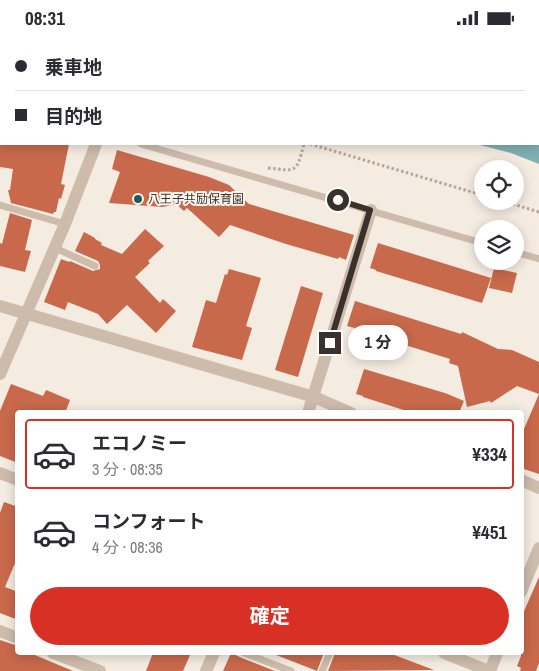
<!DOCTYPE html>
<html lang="ja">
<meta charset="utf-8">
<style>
:root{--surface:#fff;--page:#f2f2f3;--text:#2b2b33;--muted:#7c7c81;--line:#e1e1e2;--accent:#d93025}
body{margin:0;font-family:"Archivo Narrow","Noto Sans JP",sans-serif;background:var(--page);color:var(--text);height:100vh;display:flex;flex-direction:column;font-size:19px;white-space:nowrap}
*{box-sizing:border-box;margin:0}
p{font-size:16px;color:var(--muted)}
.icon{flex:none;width:28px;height:28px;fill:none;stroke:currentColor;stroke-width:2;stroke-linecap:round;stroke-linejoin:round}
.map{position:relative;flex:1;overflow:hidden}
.details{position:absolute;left:15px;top:375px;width:509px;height:245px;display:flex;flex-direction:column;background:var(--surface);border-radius:5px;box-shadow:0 2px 12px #0003}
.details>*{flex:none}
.top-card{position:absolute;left:0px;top:0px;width:540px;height:110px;box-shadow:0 2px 12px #0003;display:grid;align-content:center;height:110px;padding:0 15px;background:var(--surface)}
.tools{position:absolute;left:474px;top:125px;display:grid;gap:10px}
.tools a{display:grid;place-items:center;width:50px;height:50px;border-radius:50%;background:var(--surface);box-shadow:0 2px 12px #0003;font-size:25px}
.end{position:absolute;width:22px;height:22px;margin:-11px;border:6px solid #3b302b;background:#fff;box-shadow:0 0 0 2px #fff}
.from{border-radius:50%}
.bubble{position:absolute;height:35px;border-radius:18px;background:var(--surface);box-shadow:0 2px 12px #0003;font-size:16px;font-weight:700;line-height:35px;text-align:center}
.top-card b{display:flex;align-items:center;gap:18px;height:48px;font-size:19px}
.top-card b+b{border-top:1px solid var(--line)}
.top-card i{width:12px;height:12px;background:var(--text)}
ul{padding:9px 0 0;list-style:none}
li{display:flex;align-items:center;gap:15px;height:70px;margin:0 10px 8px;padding:0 5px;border:2px solid transparent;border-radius:5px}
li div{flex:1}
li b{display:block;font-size:19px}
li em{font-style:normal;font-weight:700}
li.current{border-color:var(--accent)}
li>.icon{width:45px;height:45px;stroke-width:1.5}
.cta{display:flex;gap:10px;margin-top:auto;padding:10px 15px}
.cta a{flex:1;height:58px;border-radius:30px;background:var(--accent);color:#fff;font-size:20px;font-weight:700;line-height:58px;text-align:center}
.status{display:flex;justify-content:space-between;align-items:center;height:35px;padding:0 25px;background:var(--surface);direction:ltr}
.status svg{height:14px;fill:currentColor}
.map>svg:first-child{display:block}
</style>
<div class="status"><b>08:31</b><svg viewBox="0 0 49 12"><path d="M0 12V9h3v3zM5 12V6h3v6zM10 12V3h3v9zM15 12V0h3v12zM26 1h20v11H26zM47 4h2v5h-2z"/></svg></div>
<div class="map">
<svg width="539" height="636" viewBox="0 0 539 636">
<rect width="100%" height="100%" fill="#f4ebe1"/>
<!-- water -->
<path fill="#7fb0b2" d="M74 0H539V129L511 118 476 109H539V1Z"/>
<!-- building -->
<g fill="#c8694b">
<path d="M0 109H69L61 149 65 150 61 164 59 163 56 177H54L53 179 11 168 8 155H10L13 134 0 132Z"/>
<path d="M117 115 209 142 229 150 249 169 354 200 346 225 339 222 338 224 286 209 230 190 219 202 187 173 184 176 176 169 163 172 109 168 120 137 112 134Z"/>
<path d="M10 178 32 185 25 215 31 216 25 237 0 231V208L2 209Z"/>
<path d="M145 194 164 211 148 226 150 228 135 242 160 268 163 264 176 276 156 298 127 270 107 289 98 279 68 267 65 275 44 267 61 224 69 227 70 226 93 236 100 234V230L98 226 75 216 84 197 95 203V204L102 208 101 210 122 219Z"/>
<path d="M378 208 491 243 482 268 376 236V235L370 233Z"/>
<path d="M494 233 517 238 512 258 489 253Z"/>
<path d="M229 234 261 243 246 291 252 293 242 325 192 312 206 265 216 268 225 239 227 240Z"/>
<path d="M301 251 323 258 298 342 275 335Z"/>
<path d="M355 266 461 299 462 297 498 314 512 315 539 327V439L521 433V401L539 359 517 351 491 368 490 366 467 372 458 331 449 328 450 324 354 294 355 293 347 291Z"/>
<path d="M364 334 445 358 464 366 459 378H413L363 362V361L356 359Z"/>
<path d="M11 349 43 361 46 355 70 365 65 378H18V428L0 421V376Z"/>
<path d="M4 467 18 472V521L5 552 18 557V585L0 578V478Z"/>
<path d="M539 542V628L536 636H520L521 633 517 631 521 621V583Z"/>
<path d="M0 605 18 611V618H30L73 636H0Z"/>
<path d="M153 618H191L183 636H146Z"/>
<path d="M231 618 242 623 275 636H223Z"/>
<path d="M271 618H324L317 636Z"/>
<path d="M335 618H389L434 635 328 636Z"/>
</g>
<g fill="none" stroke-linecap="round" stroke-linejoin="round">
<!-- path -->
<g stroke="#b9a596" stroke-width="3" stroke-dasharray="2.5 2.5" stroke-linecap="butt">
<path d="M0 22H1"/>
<path d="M310 109 482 160"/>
<path d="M268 133C297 136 296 139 304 109"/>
<path d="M503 166 539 177"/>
</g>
<!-- service -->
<g stroke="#cdbbac" stroke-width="7">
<path d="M0 70H1"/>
<path d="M141 109 482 208"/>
<path d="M0 170 65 189"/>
<path d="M55 213 95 231"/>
<path d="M515 217 539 224"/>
<path d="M244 618 291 636"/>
<path d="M322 636 330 618"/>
</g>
<!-- minor -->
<g stroke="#cdbbac" stroke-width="12">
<path d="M0 271 314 362 351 378"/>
<path d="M0 339 65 189 96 109"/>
<path d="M308 378 371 175"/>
<path d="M0 438 18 445"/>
<path d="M521 445 539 453"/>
<path d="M521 557 539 513"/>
<path d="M0 596 18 603"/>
<path d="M53 618 100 636"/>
<path d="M444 618 489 636"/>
<path d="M206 636 214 618"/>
<path d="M490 636 497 618"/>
</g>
</g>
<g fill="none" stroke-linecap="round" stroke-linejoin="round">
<!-- route -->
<path stroke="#3b302b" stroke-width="6" d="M330 308 370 175 338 165"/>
</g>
<!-- markers -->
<circle fill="#1f5a5e" stroke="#fbf5ee" stroke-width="2" cx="138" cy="164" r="5"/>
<g text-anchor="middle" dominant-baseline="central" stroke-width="4" stroke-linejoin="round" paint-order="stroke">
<!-- poi labels -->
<g font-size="12" fill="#3b302b" stroke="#fbf5ee" text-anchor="start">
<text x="148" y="164">八王子共励保育園</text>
</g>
</g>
</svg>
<div class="tools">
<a><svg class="icon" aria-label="locate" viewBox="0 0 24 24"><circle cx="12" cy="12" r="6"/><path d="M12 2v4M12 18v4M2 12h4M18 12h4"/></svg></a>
<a><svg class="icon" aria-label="layers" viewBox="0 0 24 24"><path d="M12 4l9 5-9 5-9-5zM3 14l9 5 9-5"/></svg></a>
</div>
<i class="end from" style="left:338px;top:165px"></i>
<i class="end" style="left:330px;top:308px"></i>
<div class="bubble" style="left:348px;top:290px;width:60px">1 分</div>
<div class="top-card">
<b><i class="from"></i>乗車地</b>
<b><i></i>目的地</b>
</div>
<section class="details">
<ul>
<li class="current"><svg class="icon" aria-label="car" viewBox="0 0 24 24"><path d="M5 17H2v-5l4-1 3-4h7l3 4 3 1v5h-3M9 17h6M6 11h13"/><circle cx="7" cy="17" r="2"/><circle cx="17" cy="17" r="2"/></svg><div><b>エコノミー</b><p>3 分 · 08:35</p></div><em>¥334</em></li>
<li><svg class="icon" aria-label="car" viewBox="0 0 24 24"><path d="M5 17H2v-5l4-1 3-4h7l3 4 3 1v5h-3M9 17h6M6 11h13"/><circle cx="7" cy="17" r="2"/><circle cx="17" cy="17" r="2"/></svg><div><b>コンフォート</b><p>4 分 · 08:36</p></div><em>¥451</em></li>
</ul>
<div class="cta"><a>確定</a></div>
</section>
</div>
